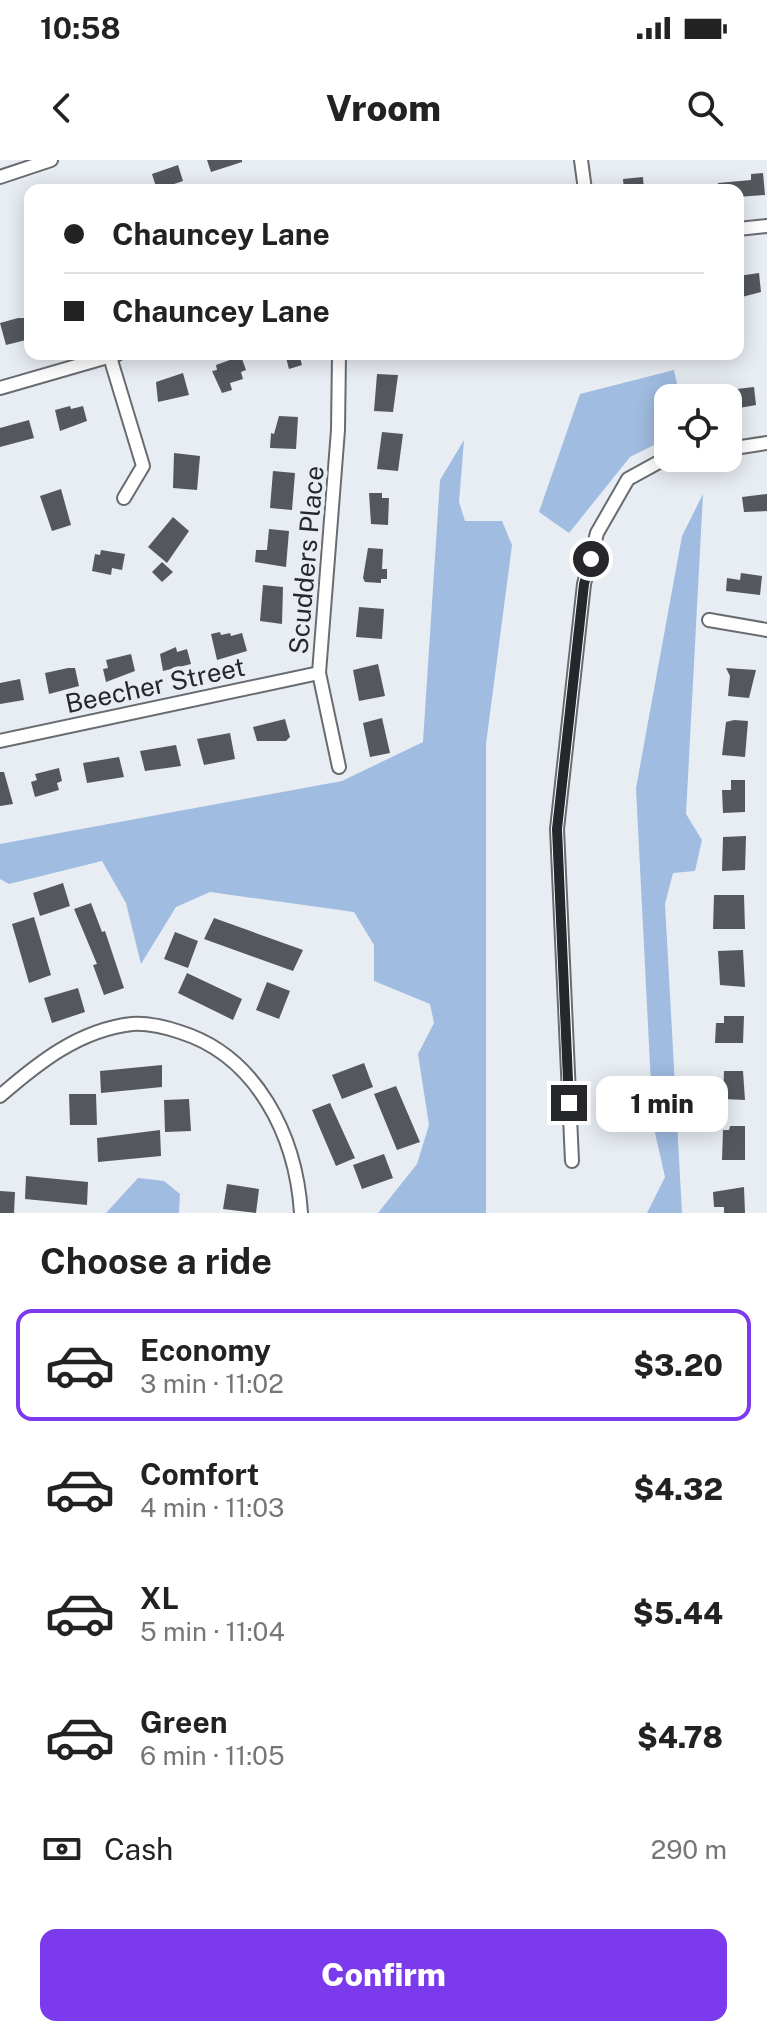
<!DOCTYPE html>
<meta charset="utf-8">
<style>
:root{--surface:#fff;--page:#f6f6f6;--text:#222;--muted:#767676;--line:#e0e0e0;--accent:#7c3aed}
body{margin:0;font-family:"Public Sans",sans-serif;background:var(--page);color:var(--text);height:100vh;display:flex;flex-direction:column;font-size:30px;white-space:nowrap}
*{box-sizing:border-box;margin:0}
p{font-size:26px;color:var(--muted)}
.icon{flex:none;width:44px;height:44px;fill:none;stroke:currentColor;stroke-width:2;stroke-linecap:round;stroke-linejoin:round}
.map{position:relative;height:1053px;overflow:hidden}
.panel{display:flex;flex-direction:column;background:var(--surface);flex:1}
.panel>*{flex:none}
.hud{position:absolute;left:24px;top:24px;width:720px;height:176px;border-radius:16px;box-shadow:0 4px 20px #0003;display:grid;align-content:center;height:176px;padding:0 40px;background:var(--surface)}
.controls{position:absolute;left:654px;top:224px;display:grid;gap:16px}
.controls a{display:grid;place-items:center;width:88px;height:88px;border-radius:16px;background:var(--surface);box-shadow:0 4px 20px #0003;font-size:40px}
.end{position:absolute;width:36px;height:36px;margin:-18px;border:10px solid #25272a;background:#fff;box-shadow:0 0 0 4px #fff}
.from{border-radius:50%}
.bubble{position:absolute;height:56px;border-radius:16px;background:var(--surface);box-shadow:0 4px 20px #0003;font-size:26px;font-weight:800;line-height:56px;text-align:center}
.hud b{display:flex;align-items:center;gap:28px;height:76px;font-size:30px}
.hud b+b{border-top:2px solid var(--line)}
.hud i{width:20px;height:20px;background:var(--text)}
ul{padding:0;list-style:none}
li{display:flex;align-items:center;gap:24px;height:112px;margin:0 16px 12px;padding:0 24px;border:4px solid transparent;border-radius:16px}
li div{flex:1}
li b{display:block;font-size:30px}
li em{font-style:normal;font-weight:800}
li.current{border-color:var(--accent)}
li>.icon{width:72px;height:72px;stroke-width:1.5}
h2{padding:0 40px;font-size:36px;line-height:96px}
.pay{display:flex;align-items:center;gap:20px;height:88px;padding:0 40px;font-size:30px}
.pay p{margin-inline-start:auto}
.primary-button{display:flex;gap:16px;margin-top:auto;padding:16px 40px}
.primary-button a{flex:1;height:92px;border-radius:16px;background:var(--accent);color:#fff;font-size:32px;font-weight:800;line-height:92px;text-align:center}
.status{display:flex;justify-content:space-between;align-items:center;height:56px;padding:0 40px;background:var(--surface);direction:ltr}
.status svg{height:22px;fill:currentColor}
header{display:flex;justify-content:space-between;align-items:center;height:104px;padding:0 40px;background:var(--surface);font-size:36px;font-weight:800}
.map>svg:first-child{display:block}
</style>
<div class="status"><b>10:58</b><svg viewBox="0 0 49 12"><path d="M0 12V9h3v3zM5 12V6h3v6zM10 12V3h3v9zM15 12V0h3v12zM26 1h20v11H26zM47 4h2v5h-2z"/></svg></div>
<header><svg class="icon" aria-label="back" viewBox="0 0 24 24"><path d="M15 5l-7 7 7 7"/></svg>Vroom<svg class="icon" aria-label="search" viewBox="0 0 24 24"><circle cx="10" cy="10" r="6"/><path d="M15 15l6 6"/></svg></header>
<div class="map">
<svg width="767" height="1053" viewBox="0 0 767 1053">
<rect width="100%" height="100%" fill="#e8edf3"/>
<!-- forest -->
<g fill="#a0bce0">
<path d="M674 210 680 238H668V278L630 297 569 373 539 352 580 234Z"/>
<path d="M464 280 459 342 465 361H502L512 385 486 584V1053H378L417 1004 429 965 418 894 434 863 430 844 374 821V785L354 752 210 732 176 747 141 804 126 743 102 701 9 724 0 719V684L342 621 423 582 440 320Z"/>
<path d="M703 334 686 654 702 680 695 711 673 713 665 744 682 1053H647L665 1017 653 964 636 628 682 376Z"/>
<path d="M138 1018 164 1021 180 1034 179 1053H106Z"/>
</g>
<!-- building -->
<g fill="#54585d">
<path d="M207 0H242V2L211 12Z"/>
<path d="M178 5 183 21 174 24 176 27 157 30 152 14Z"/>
<path d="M763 13 765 35 738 37V30H718V23L751 20V14Z"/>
<path d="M643 17 644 30H624L623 19Z"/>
<path d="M759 113 761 132 738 138V116Z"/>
<path d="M18 158H30V179L6 185 0 163Z"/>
<path d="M285 194H299L302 205 289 209Z"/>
<path d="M241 196 246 210 241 212 243 219 230 223 232 230 222 233 212 211 217 210 216 205Z"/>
<path d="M183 213 189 235 158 242 156 222Z"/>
<path d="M377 214 398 215 393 252 374 251Z"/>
<path d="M754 227 756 245 728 250V230Z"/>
<path d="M70 246 71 249 83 246 87 261 60 271 55 250Z"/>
<path d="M279 256 298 257 296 289 270 288 271 273 274 274Z"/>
<path d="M29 260 34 278 0 287V268Z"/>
<path d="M382 272 403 274 398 311 377 309Z"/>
<path d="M174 293 200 296 197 330 173 328Z"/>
<path d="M273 311 295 313 292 350 270 348Z"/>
<path d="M61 329 71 365 52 371 40 336Z"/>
<path d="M369 333H382V338H389L388 365 371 364Z"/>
<path d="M767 334V351L744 352 742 337Z"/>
<path d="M173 357 189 371 167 403 148 387Z"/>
<path d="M269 369 289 371 286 407 255 402 256 390H267Z"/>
<path d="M368 388 383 389 382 409H387V419H381V423L365 422 363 418Z"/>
<path d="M101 390 125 394 122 410 112 408 111 415 92 411 95 394 100 395Z"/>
<path d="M162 402 173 412 162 422 152 412Z"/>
<path d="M741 413 762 416 760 435 726 431 727 418 740 420Z"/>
<path d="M263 425 283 427 282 464 260 461Z"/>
<path d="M359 447 384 449 382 479 356 477Z"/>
<path d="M220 472 221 475 230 473 231 476 242 473 247 491 217 500 211 474Z"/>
<path d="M176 487 177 492 187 489 191 504 163 511 160 494Z"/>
<path d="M131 494 135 511 106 522 103 509 108 508 106 500Z"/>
<path d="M378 504 385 536 359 541 353 510Z"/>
<path d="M68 508H75L79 526 49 534 45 513Z"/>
<path d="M726 508 756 510 749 538 728 536 730 516Z"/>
<path d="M20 519 24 540 0 544V523Z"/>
<path d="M382 558 390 593 370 597 363 563Z"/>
<path d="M285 559 290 577 286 581H257L253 567Z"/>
<path d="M734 560 748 561 745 597 722 595 726 562Z"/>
<path d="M230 573 235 599 204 605 197 579Z"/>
<path d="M176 585 181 606 145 611 140 591Z"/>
<path d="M119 597 124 617 87 623 83 603Z"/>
<path d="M59 608 62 621 57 623 59 630 35 637 31 622 37 620 35 614Z"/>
<path d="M0 612H4L13 644 0 646Z"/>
<path d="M731 620H745V652L723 653 722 630H731Z"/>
<path d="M746 676 745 710 722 711 723 677Z"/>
<path d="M63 723 70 746 40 756 33 733Z"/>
<path d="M714 735H744L745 769H713Z"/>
<path d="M91 743 102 772 105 771 124 828 104 835 93 805 97 804 74 749Z"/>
<path d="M34 757 51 815 29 823 12 764Z"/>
<path d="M214 758 303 790 293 811 204 779Z"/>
<path d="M175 772 198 781 188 808 164 799Z"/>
<path d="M743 790 745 827 720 825 718 791Z"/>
<path d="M187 813 242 839 233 860 178 833Z"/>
<path d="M267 822 290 831 279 859 256 850Z"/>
<path d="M78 828 85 852 52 863 44 838Z"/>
<path d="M724 856H744L743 883H715L716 863H724Z"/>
<path d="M364 903 373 927 342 939 332 915Z"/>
<path d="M162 905V927L101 933 100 911Z"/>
<path d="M724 911H743L745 940 723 939Z"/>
<path d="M396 926 420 982 397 990 374 934Z"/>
<path d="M69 934H96L97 965H70Z"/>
<path d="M189 939 191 971 165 972 164 940Z"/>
<path d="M330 943 355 998 336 1006 312 950Z"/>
<path d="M730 966H745V1000H722L723 970H729Z"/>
<path d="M160 970 161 996 98 1002 97 978Z"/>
<path d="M384 994 393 1018 362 1029 353 1005Z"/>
<path d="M26 1016 88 1022 87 1045 25 1039Z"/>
<path d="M227 1024 259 1029 256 1053 223 1049Z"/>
<path d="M744 1027 745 1053H724V1047H714L713 1032Z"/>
<path d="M0 1031 15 1032 14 1053H0Z"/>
</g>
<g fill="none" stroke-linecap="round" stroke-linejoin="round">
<defs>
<g id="street">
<path d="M581 0 585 30"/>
<path d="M0 17 51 0"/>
<path d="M738 69 767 66"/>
<path d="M339 194 338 270 319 513 339 607"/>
<path d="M110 197 143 306 124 338"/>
<path d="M0 228 118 194"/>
<path d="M728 289 767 283"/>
<path d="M709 460 767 470"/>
<path d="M0 581 319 513"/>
<path d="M0 936C38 903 79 870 132 864 148 863 165 867 180 872 257 896 296 976 301 1053"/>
<path d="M572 1001 557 669 584 424 597 373 628 319 668 297"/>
</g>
</defs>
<!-- street casing -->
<use href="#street" stroke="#686c71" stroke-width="16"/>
<!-- street -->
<use href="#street" stroke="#fff" stroke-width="12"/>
</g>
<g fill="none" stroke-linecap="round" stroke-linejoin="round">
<!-- route -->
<path stroke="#25272a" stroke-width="10" d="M569 943 557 669 584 424 591 399"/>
</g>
<g text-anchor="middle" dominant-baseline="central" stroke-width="8" stroke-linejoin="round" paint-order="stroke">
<!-- street labels -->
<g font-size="26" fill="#25272a" stroke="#e8edf3">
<text transform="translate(306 400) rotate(-85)">Scudders Place</text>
<text transform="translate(155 525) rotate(-12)">Beecher Street</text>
</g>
</g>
</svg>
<div class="controls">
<a><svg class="icon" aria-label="locate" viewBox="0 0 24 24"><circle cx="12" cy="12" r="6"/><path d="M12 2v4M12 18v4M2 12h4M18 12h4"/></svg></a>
</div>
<i class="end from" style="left:591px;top:399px"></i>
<i class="end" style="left:569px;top:943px"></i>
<div class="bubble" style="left:596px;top:916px;width:132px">1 min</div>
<div class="hud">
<b><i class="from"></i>Chauncey Lane</b>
<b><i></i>Chauncey Lane</b>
</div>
</div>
<section class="panel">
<h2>Choose a ride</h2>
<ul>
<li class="current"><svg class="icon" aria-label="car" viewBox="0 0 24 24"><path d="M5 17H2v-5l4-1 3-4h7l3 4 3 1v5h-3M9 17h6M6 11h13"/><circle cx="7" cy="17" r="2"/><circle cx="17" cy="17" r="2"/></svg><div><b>Economy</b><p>3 min · 11:02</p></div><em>$3.20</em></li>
<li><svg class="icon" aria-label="car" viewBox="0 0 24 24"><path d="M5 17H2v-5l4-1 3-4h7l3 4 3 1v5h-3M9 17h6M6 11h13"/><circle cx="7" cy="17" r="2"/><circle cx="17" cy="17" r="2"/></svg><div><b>Comfort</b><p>4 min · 11:03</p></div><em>$4.32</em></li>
<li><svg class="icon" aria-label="car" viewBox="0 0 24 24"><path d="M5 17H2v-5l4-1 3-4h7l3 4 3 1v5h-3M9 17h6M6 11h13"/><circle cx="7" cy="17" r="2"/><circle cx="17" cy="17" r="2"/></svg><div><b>XL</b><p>5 min · 11:04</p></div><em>$5.44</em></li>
<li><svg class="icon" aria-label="car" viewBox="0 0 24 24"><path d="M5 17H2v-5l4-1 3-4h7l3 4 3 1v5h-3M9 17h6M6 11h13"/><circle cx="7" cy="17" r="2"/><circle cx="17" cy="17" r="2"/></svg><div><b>Green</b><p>6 min · 11:05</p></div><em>$4.78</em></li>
</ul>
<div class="pay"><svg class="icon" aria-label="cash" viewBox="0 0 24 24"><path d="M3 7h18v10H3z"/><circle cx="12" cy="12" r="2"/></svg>Cash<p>290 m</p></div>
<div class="primary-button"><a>Confirm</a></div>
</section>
